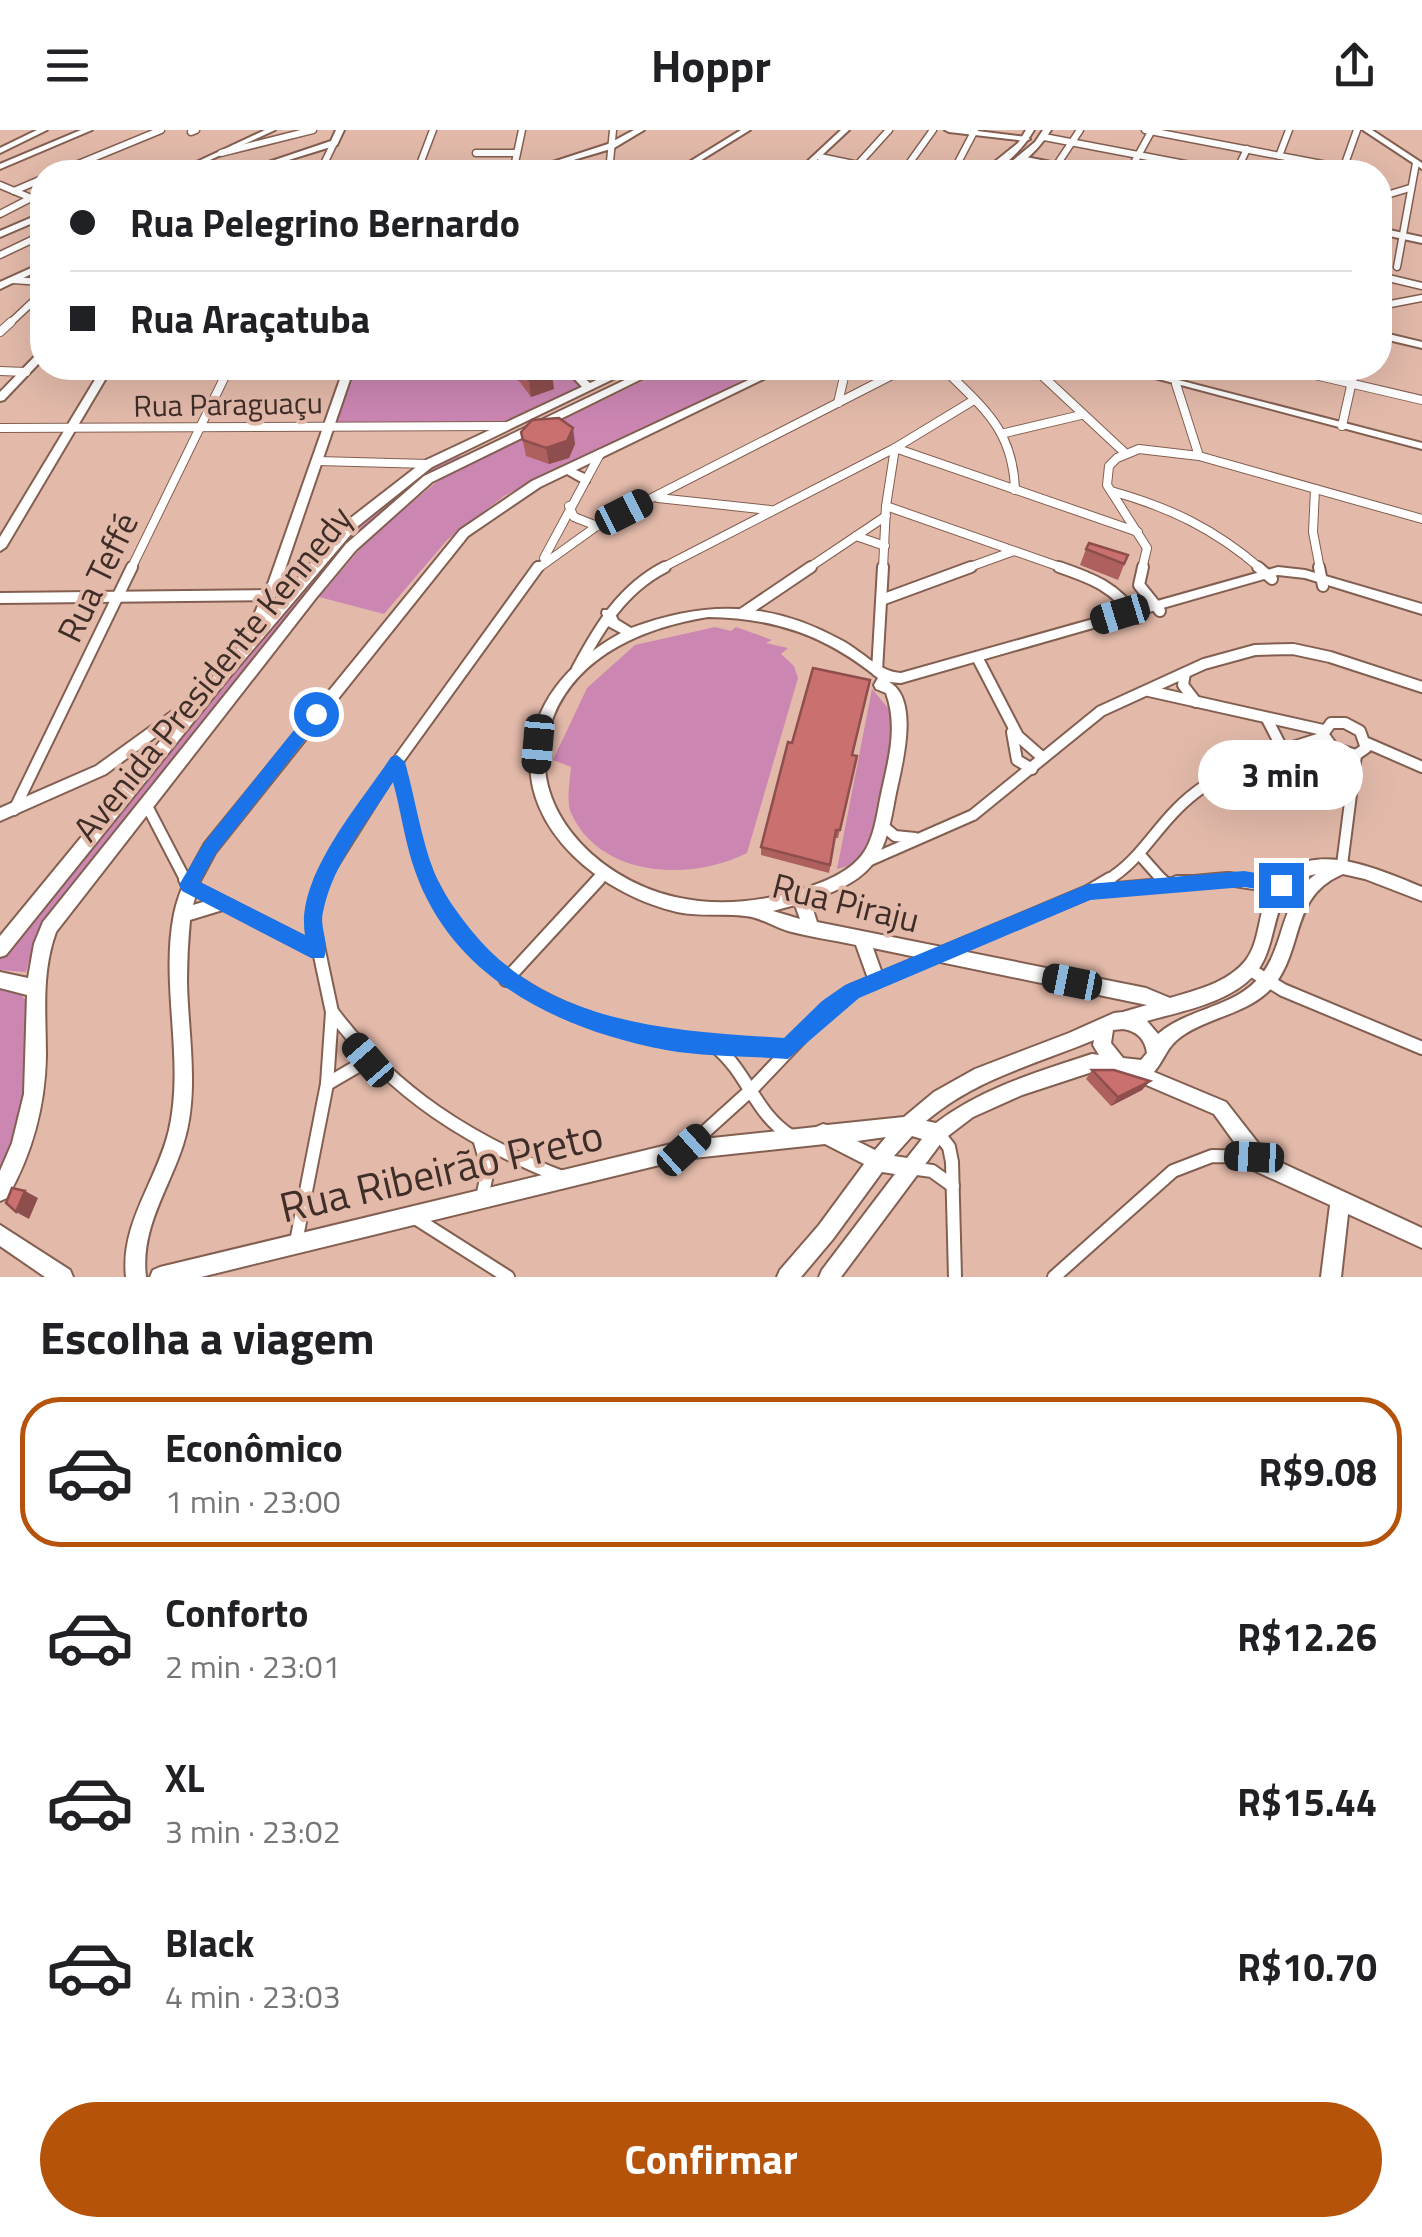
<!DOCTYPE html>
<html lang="pt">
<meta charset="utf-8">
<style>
:root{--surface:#fff;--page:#f6f6f6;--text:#202124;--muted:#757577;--line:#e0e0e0;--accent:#b45309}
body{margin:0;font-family:"Titillium Web",sans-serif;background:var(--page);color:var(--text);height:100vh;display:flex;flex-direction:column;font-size:38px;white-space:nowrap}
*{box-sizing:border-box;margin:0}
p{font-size:32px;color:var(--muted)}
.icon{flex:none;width:55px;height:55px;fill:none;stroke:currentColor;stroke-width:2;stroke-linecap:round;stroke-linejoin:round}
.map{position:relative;height:1147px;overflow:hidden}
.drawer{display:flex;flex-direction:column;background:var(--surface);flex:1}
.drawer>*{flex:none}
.guide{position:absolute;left:30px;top:30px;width:1362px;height:220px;border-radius:40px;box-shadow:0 10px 40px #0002;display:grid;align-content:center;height:220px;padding:0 40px;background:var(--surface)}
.end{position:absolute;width:45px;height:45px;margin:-22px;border:12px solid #1a73e8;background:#fff;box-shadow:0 0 0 5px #fff}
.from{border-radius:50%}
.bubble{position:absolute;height:70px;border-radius:35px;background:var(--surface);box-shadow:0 10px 40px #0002;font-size:32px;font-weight:700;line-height:70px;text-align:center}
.car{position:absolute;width:30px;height:60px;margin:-30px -15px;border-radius:12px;box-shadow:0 0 8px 2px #0007;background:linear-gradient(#222 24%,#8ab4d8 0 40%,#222 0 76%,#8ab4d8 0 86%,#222 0)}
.guide b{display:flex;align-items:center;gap:35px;height:95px;font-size:38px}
.guide b+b{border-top:2px solid var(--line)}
.guide i{width:25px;height:25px;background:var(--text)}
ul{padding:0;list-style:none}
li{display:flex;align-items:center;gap:30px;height:150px;margin:0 20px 15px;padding:0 20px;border:5px solid transparent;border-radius:40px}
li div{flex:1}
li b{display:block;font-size:38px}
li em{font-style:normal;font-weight:700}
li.on{border-color:var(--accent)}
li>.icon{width:90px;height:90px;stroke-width:1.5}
h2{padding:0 40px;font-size:45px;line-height:120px}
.action{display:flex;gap:20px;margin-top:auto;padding:20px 40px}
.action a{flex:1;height:115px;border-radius:60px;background:var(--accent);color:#fff;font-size:40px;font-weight:700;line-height:115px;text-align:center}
header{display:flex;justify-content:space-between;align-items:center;height:130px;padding:0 40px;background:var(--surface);font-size:45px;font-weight:700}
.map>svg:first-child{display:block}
</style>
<header><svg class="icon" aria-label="menu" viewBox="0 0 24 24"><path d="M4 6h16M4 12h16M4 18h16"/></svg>Hoppr<svg class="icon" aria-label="share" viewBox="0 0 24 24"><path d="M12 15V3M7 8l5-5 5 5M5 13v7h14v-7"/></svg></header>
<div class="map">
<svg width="1422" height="1147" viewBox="0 0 1422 1147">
<rect width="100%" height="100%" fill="#e3baaa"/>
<!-- green -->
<g fill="#cb86b2">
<path d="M353 238H563L581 257 498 294 336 292Z"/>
<path d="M670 238H768L504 366 447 410 384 484 319 467 371 406 444 346Z"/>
<path d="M456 323 462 328 344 419 37 802 26 842 0 840V826L340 409 427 338Z"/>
<path d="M715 497 731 501 736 497 772 510 766 513 788 518 781 524 794 536 798 548 747 723C692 751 601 749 571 683 566 672 570 650 571 637L553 630 587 558 635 515Z"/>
<path d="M872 559 895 586C890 622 886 688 869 719 862 732 850 736 837 739Z"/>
<path d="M0 859 17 860 27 872C25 938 28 984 0 1045Z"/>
</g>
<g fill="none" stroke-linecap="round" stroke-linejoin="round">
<defs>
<g id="street-far3">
<path d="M1145 0 1343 38"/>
<path d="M191 2 196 0"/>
<path d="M1044 7 1227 42"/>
<path d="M221 23 313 0"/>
<path d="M476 23H516"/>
<path d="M1279 26 1289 0"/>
<path d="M820 27 892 42"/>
<path d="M59 42 161 0"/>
<path d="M320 42 334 13"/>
<path d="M417 42 433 0"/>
<path d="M513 42 522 0"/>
<path d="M609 42 613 0"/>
<path d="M851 42 889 0"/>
<path d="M903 42 933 0"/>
<path d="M953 42 975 0"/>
<path d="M1052 42 1080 0"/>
<path d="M1129 42 1152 0"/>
<path d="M1236 42 1247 19"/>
<path d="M1342 42 1357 0"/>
<path d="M0 55 31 68"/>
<path d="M14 61 42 49"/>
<path d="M1380 67 1410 58"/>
<path d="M0 84 31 68"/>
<path d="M0 125 42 105"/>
<path d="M1397 137 1416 33"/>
<path d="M1380 146 1422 156"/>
<path d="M13 150 42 152"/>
<path d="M1380 176 1422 168"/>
<path d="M9 194 42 163"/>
</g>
<g id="street-far2">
<path d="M0 202 11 192"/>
<path d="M943 238C983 278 1013 299 1015 360"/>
<path d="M1034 238 1124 322"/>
<path d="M1285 238 1422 270"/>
<path d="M0 241 26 242"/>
<path d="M1176 254 1199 326"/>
<path d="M838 273 846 238"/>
<path d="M1342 296 1355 238"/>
<path d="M0 298 505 296"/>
<path d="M1005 303 1081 285"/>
<path d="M318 331 428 334"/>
<path d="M1315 359 1313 402 1320 439"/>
<path d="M1111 361C1169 377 1215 399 1261 439"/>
<path d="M658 368 770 380"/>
<path d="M569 376 574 387 597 396"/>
<path d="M886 376 1066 439"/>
<path d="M856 406 885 416"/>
<path d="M544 428 600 324"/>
<path d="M131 439 229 238"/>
<path d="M537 439 597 396 906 238"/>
<path d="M660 439 895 318 974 270"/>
<path d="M807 439 886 386"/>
<path d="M883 439 886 376 895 318 1138 402"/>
<path d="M964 439 1014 421"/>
<path d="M1142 439 1147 418 1107 355 1109 336 1117 328 1139 319 1199 326 1422 389"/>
</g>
<g id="street-far1">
<path d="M1059 437C1094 449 1115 457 1137 488"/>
<path d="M1143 437 1139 455 1160 481"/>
<path d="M1258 437 1272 449"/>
<path d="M1319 437 1323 456"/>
<path d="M0 468 270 465"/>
<path d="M884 469 971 437"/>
<path d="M743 483 811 437"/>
<path d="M977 527 1018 606 1043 628"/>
<path d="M577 539C599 498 622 459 665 437"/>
<path d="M877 541 883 437"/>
<path d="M1185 543 1183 555 1196 572"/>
<path d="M1149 561 1323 600"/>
<path d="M1267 589 1282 618"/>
<path d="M1331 593H1345L1360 601 1366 618 1356 625 1333 618 1323 604Z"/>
<path d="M1012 602 1017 630 1032 639"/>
<path d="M1367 613 1422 637"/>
<path d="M397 632 416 716 430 751"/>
<path d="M146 674 186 751"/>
<path d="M14 680 132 437"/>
<path d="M882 695 895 706 915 708"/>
<path d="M1140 725 1163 751"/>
<path d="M868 731 973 685 1101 581 1204 534 1255 520 1293 519 1330 527 1422 557"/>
<path d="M1342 735 1356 625"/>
<path d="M322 751 397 632 538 437"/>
<path d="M597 751 604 744"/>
<path d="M1106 751C1137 733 1152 704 1177 679 1217 638 1271 624 1324 607"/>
<path d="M1177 751H1256"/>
</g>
<g id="street">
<path d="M185 749 188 755 318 821"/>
<path d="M428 749C437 764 444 782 455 796 535 899 667 913 788 919"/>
<path d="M1160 749 1166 754"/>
<path d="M1229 749 1279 757 1300 767"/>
<path d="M1095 761 1227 749"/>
<path d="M1249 839 1283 860 1422 918"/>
<path d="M506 850 599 749"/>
<path d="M333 883C394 963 469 1011 562 1047"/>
<path d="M716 917C748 943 755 984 791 1006"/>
<path d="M327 954 368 930"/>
<path d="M938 1003 949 1017 952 1032 955 1147"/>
<path d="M480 1012 488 1039 482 1068"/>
<path d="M689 1016 751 960 829 878 852 861 1088 762 1110 749"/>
<path d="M910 1038 932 1041 953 1056"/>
<path d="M412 1086 508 1147"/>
<path d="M296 1112 327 954 332 882 312 788 322 749"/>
<path d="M1054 1147 1173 1041 1212 1026 1254 1027"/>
</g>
<g id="secondary">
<path d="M37 0H47L0 23V18Z"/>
<path d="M81 0H92L0 39V34Z"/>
<path d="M265 0H275L184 42H175Z"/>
<path d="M336 0H344L337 15 250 42H239L331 11Z"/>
<path d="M634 0H644L614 18 533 42H522L608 14Z"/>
<path d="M741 0H750L682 42H673Z"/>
<path d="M841 0H849L804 42H796Z"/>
<path d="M945 0H969L1026 7 1030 9 1026 11 949 2Z"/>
<path d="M1363 0H1372L1422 33V39Z"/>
<path d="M1021 26 1091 40 1095 42H1081L1018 30 1017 28Z"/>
<path d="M42 83V89L0 107V101Z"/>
<path d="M1380 98 1422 107V113L1380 104Z"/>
<path d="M42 133V139L0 159V152Z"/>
<path d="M1380 202 1422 212V218L1380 208Z"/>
<path d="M42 222V230L4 270 0 271V262L38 223Z"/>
<path d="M102 238H112L6 417 0 421V407Z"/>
<path d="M344 238H354L281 451 253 517H243L241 514 269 451Z"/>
<path d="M564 238H574L592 255V259H584Z"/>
<path d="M774 238H786L576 340 589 346V352H581L567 344 540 357 468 406 215 723 200 751 193 775 220 767 226 769 228 774 226 779 190 790C188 811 187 831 187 852 188 905 200 963 183 1015 169 1059 140 1098 146 1147H126C120 1093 157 1051 169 1000 185 930 160 854 174 784 179 759 192 736 205 713L460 400 532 351Z"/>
<path d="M1117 238H1132L1422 313V319Z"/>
<path d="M1278 437 1305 440 1422 474V484L1305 448 1278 445 901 553 889 552C920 569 902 635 896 663 891 688 888 716 871 736 856 754 831 763 810 770L817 792 1146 858 1170 868C1196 860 1228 853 1246 830 1260 811 1258 785 1268 764 1299 702 1375 738 1422 757V771L1365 749 1343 744C1291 766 1304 814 1276 853 1252 884 1212 885 1182 906 1167 916 1165 929 1154 942L1226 972 1269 1027 1422 1098V1118L1348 1084 1341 1147H1321L1330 1075 1255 1041 1214 984 1123 945 1092 942 1022 965 973 987 944 1009 841 1147H819L822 1140 895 1044 882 1042 833 1109 801 1147H777L780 1140 819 1095 864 1034 825 1014 684 1029 201 1147H150L153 1140 160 1137 684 1011 816 997 823 994 827 995 904 987 934 962 975 939 1069 903 1114 883 1123 882 1147 875 873 818 884 849 882 854 876 857 870 854 856 815C833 810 810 807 788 801 774 797 760 787 745 786 722 783 700 787 677 782 604 765 521 702 531 619 537 566 575 528 621 503L608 496 602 483 603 480H613L618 490 631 498C706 470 770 471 841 510 861 520 879 542 901 543ZM708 487C775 488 825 505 878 548L874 555 876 559 886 563C898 596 889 628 882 660 877 682 875 708 862 725 848 743 824 752 803 759 762 772 718 777 675 767 595 749 517 671 554 585 580 523 647 497 708 487ZM1316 744C1276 774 1287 821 1255 852 1229 878 1187 879 1158 904L1147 891C1182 881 1229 873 1254 845 1282 815 1267 752 1316 744ZM795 775 800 789 773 781ZM1123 899C1137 901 1145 909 1147 923L1141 930 1123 928 1111 913 1113 900ZM1094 910 1093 915 1099 925 1092 924C1037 942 982 958 936 993L926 991C977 948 1034 935 1094 910ZM912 1006 922 1009 907 1028 894 1026ZM886 1007 875 1020 857 1011Z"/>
<path d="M200 561 207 566 205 570 106 644 0 691V678L96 636Z"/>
<path d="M0 1095 70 1140 73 1147H45L0 1116Z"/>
</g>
<g id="primary">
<path d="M1026 0H1034C1024 17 1003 42 982 42L1018 13Z"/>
<path d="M1043 0H1051C1041 16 1019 42 999 42L1035 12Z"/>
<path d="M622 238H636L432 337 358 396 227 550 6 825 0 827V806L217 542 348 390 424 331Z"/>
<path d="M650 238H664L432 352 356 420 316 468 56 802C41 843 46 884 46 926 45 977 32 1024 7 1068L0 1071V1041L12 1013 24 964 27 865 0 858V842L28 848 34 814 43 792 346 414 424 346Z"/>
</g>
</defs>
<!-- street-far3 casing -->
<use href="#street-far3" stroke="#835f51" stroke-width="9"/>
<!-- street-far2 casing -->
<use href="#street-far2" stroke="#835f51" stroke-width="10"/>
<!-- street-far1 casing -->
<use href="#street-far1" stroke="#835f51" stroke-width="14"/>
<!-- street casing -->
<use href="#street" stroke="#835f51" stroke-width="16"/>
<!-- secondary casing -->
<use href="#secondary" stroke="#835f51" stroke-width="4"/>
<!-- primary casing -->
<use href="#primary" stroke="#835f51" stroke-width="4"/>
<!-- street-far3 -->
<use href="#street-far3" stroke="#fff" stroke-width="6"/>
<!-- street-far2 -->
<use href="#street-far2" stroke="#fff" stroke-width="8"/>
<!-- street-far1 -->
<use href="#street-far1" stroke="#fff" stroke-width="10"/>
<!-- street -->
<use href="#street" stroke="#fff" stroke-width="12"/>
<!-- secondary -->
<use href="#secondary" fill="#fff" fill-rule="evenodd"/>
<!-- primary -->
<use href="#primary" fill="#fff" fill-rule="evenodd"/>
</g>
<!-- wall -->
<g fill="#ae605f">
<path d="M498 238H547L554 259 531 267 520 252Z"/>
<path d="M579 238H614L590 248Z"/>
<path d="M521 302 575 314 569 328 549 334 526 326Z"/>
<path d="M1086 419 1128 425 1118 450 1080 435Z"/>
<path d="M852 625 855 634 838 708H835L829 743 761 725V717Z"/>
<path d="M1092 940 1150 951 1142 960 1111 976 1086 949Z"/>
</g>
<!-- shaded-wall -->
<g fill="#8d4e4d">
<path d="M589 238H614L590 248Z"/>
<path d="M552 243 554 259 531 267 529 250Z"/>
<path d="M573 298 575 314 569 328 549 334 546 318Z"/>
<path d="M1150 951 1142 960 1111 976 1118 967Z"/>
<path d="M25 1061 38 1068 29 1089 16 1082Z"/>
</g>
<!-- building -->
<g fill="#ca706e" stroke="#8d4e4d" stroke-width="2.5">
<path d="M348 36 354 39 352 42H345Z"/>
<path d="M1352 39 1372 42H1351Z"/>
<path d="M519 238H547L552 243 529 250Z"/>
<path d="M559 288 573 298 567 311 546 318 523 310 521 302 532 290Z"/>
<path d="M1089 413 1128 425 1124 434 1086 419Z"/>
<path d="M813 538 870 550 852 625 857 626 840 700H836L830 735 761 717 788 612 792 613Z"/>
<path d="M1092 940H1114L1150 951 1118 967Z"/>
<path d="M12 1058 25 1061 16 1082 6 1073Z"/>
</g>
<!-- route -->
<path fill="#1a73e8" d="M316 578 322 580V589L216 723 200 752 305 805C295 747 360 674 391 627L397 625 405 632C415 668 421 708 434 742 443 764 457 782 471 800 547 895 672 901 784 908L822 871 845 855 1088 754 1244 741 1281 747 1291 755 1281 763 1244 757 1090 770 859 868 788 929C748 926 705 927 666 920 560 900 453 849 415 741 405 713 401 681 393 652 367 693 333 733 323 782 319 797 330 813 324 828H311L182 761 179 755 204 713 310 580Z"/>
<g text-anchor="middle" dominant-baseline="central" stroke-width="8" stroke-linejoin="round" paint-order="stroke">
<!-- far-street labels -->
<g font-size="30" fill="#3f2e28" stroke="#e3baaa">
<text transform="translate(228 274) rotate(-1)">Rua Paraguaçu</text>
</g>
<!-- street labels -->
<g font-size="35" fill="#3f2e28" stroke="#e3baaa">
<text transform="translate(97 447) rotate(-64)">Rua Teffé</text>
<text transform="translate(212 543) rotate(-51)">Avenida Presidente Kennedy</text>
<text transform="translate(846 772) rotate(14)">Rua Piraju</text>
</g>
<!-- near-street labels -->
<g font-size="42" fill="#3f2e28" stroke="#e3baaa">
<text transform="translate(441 1040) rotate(-13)">Rua Ribeirão Preto</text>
</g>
</g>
</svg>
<i class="end from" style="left:316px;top:584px"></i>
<i class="end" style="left:1281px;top:755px"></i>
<div class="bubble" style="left:1198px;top:610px;width:165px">3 min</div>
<i class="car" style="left:624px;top:382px;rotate:63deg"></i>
<i class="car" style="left:1120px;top:484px;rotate:253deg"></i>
<i class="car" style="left:538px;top:614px;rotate:185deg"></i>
<i class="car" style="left:1072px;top:852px;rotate:281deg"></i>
<i class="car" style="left:368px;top:930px;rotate:319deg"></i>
<i class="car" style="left:684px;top:1020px;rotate:48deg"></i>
<i class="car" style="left:1254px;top:1027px;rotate:273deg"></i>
<div class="guide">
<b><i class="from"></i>Rua Pelegrino Bernardo</b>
<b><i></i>Rua Araçatuba</b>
</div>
</div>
<section class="drawer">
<h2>Escolha a viagem</h2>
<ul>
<li class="on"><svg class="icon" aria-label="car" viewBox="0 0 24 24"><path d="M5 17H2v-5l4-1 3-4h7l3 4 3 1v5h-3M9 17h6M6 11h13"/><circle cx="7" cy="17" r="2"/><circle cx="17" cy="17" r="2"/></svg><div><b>Econômico</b><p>1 min · 23:00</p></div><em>R$9.08</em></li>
<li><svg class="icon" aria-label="car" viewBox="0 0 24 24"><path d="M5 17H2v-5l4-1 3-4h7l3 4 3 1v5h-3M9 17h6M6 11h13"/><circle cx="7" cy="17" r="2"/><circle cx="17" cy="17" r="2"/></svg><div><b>Conforto</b><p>2 min · 23:01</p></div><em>R$12.26</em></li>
<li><svg class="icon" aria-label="car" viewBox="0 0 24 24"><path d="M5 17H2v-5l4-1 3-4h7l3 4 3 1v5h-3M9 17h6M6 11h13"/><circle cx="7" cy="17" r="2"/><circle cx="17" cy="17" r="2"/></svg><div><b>XL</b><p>3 min · 23:02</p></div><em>R$15.44</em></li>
<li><svg class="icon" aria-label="car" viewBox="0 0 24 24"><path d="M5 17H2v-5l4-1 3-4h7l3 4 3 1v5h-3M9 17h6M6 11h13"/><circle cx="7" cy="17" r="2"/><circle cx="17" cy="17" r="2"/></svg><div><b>Black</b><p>4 min · 23:03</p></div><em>R$10.70</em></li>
</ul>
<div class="action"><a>Confirmar</a></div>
</section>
